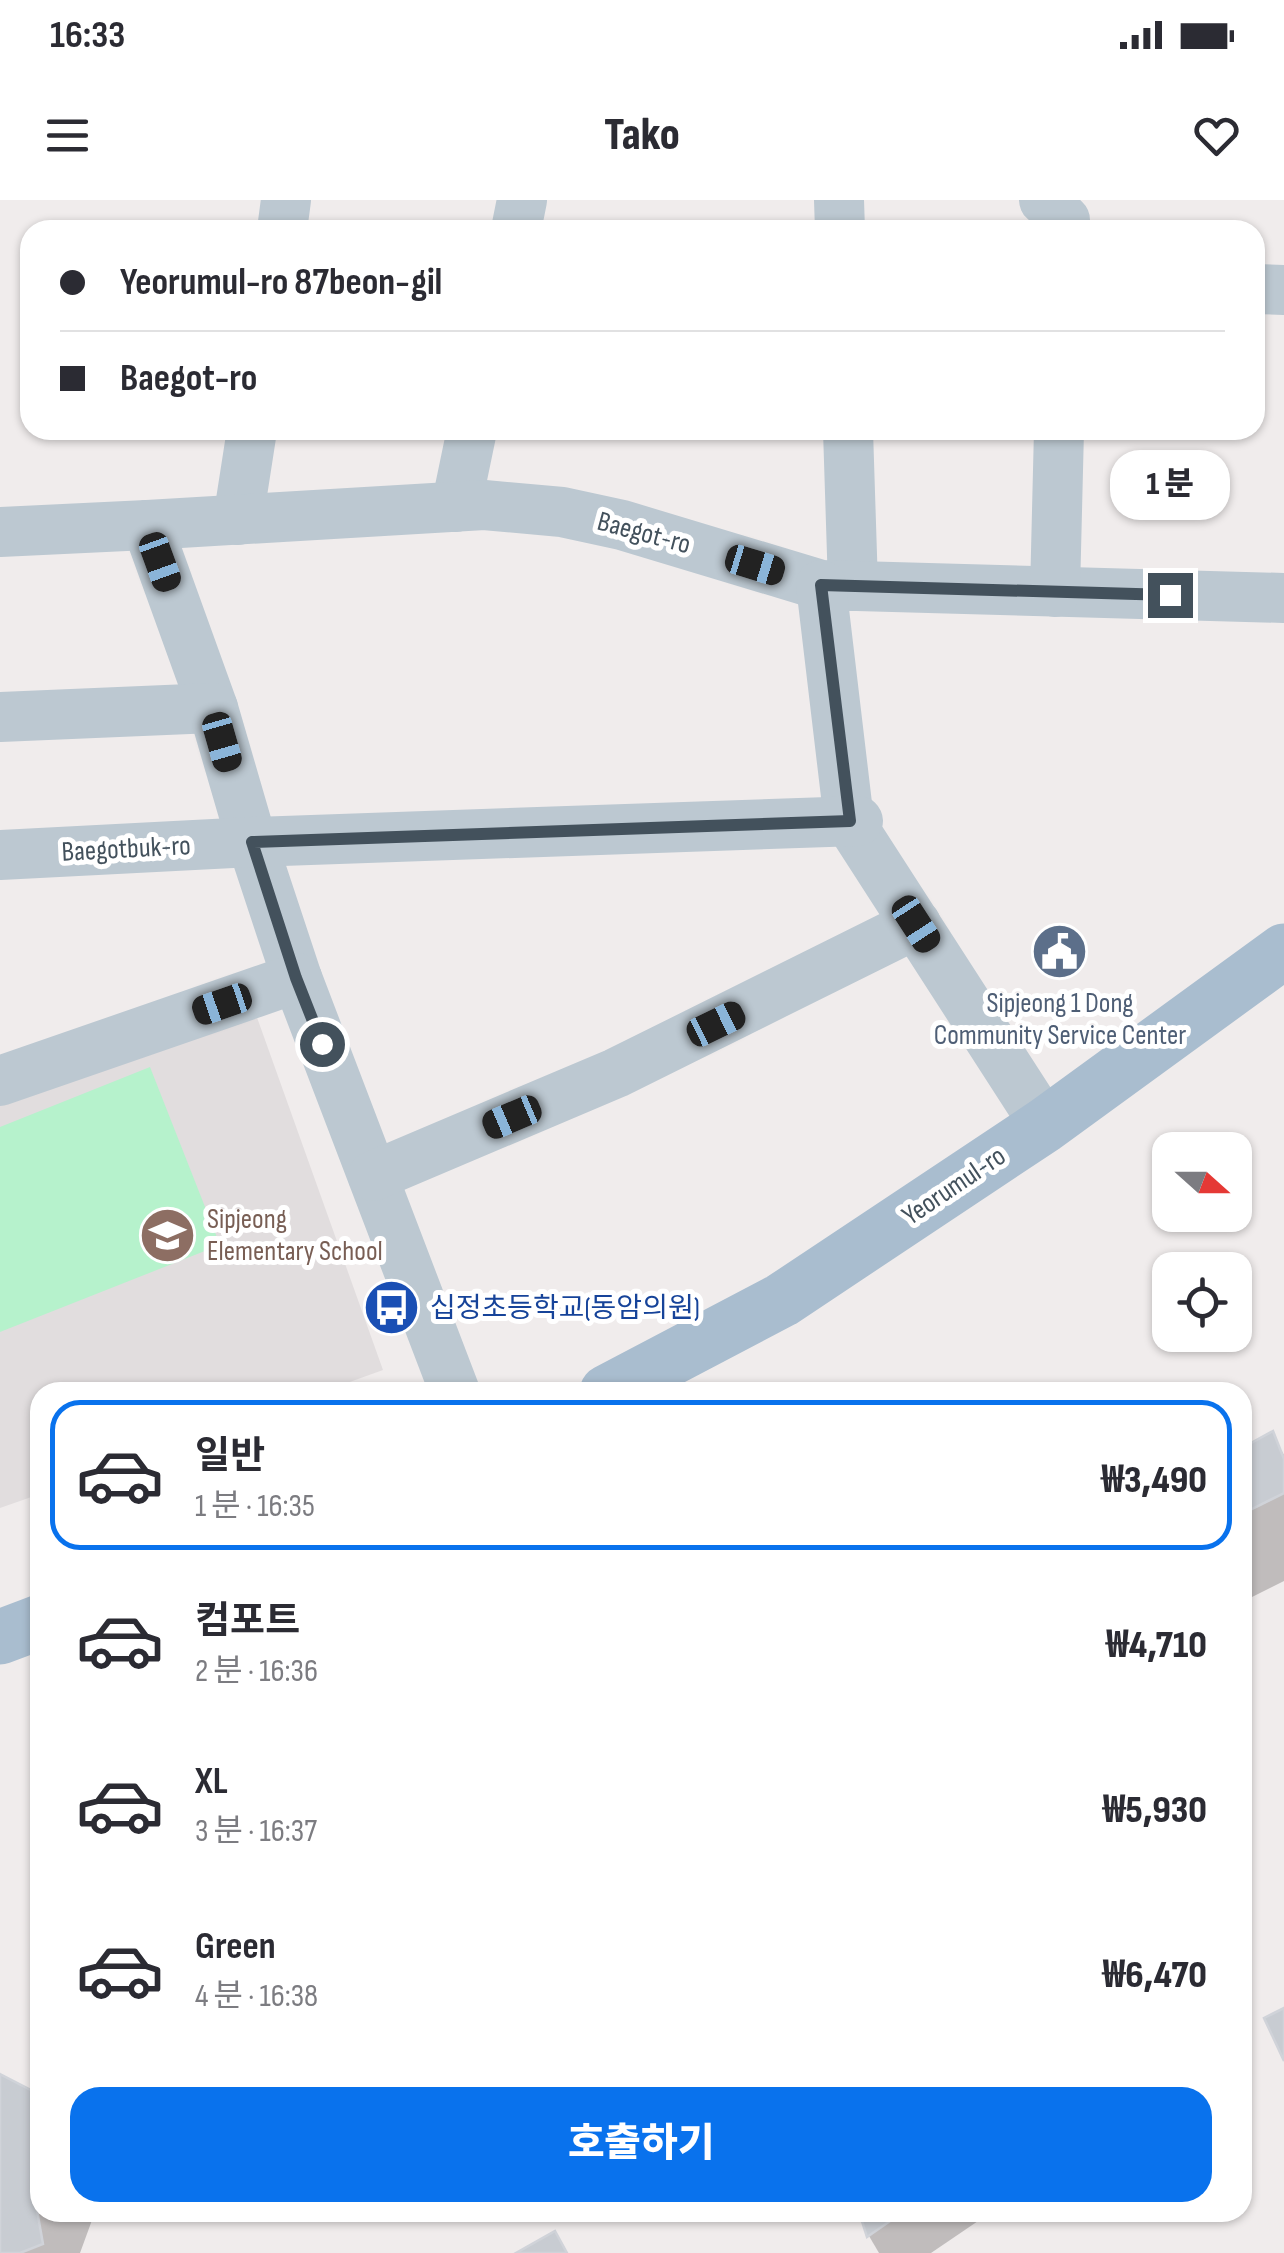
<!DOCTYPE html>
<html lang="ko">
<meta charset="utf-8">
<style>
:root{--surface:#fff;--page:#f7f7f7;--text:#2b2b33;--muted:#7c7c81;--line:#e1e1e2;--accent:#0972ed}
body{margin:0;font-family:"Sofia Sans Condensed","Noto Sans KR",sans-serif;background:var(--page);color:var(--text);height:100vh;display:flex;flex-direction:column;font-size:38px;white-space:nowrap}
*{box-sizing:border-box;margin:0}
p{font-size:32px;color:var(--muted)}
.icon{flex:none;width:55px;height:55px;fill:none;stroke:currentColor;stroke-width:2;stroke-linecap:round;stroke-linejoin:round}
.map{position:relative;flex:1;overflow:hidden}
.side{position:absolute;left:30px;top:1182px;width:1222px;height:840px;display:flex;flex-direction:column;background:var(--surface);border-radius:30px;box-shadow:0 2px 8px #0004}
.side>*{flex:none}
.guide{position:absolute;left:20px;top:20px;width:1245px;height:220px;border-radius:30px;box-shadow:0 2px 8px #0004;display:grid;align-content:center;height:220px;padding:0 40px;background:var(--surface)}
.needle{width:65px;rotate:111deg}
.buttons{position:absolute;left:1152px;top:932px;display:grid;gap:20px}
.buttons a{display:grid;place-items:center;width:100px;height:100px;border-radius:20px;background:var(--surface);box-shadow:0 2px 8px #0004;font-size:50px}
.end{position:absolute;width:45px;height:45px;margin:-22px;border:12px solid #43515c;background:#fff;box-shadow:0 0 0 5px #fff}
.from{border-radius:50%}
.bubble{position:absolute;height:70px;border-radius:30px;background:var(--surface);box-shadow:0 2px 8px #0004;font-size:32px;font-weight:800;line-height:70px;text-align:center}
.car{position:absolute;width:30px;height:60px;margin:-30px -15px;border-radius:12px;box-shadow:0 0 8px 2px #0007;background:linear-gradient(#222 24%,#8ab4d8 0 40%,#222 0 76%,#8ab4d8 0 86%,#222 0)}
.guide b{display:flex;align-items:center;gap:35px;height:95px;font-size:38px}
.guide b+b{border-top:2px solid var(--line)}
.guide i{width:25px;height:25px;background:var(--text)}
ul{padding:18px 0 0;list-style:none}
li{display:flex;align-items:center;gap:30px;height:150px;margin:0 20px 15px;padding:0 20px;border:5px solid transparent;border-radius:30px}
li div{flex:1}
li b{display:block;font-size:38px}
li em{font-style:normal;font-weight:800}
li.on{border-color:var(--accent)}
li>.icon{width:90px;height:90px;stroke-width:1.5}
.action{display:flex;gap:20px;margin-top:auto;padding:20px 40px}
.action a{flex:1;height:115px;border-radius:30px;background:var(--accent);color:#fff;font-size:40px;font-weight:800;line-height:115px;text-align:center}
.status{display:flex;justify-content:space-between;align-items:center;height:70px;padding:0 50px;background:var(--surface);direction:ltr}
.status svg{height:28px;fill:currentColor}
header{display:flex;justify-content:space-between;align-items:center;height:130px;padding:0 40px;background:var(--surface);font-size:45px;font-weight:800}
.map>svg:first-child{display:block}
</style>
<div class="status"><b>16:33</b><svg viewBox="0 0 49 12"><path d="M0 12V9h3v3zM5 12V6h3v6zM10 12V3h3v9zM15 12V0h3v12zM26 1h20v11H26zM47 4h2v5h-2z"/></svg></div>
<header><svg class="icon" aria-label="menu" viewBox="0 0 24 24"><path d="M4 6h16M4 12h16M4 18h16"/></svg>Tako<svg class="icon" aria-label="heart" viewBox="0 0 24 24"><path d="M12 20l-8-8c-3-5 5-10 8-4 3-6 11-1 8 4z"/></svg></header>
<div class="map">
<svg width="1284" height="2053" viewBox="0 0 1284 2053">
<rect width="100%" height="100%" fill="#f0ecec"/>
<!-- education -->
<path fill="#e1ddde" d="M254 809 383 1170 322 1192H40V1294L0 1308V900Z"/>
<!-- green -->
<path fill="#b6f2cc" d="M150 867 220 1045 0 1132V927Z"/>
<!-- shadow -->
<g fill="#0003">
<path d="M1272 1234 1284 1255V1381L1242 1402V1251Z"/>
<path d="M0 1877 31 1893 40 1888V2012H95L80 2053H0Z"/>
<path d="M861 2012H981L984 2017 931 2053H879L869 2036Z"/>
</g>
<!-- building -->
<g fill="#c8ccd2" stroke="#d0d3d9" stroke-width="2.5">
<path d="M1273 1231 1284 1259V1293L1242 1314V1248Z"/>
<path d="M1284 1808V1861L1264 1818Z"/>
<path d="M0 1874 31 1890 40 1885V1987L35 1999 43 2044 20 2053H0Z"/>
<path d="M859 2012H903L867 2037Z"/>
<path d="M555 2031 567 2053H516Z"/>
</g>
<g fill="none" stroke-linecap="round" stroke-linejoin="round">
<!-- minor -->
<g stroke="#bcc8d1" stroke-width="50">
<path d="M839 0 840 30"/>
<path d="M1044 0 1065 20V30"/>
<path d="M282 30 286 0"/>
<path d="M516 30 522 0"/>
<path d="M1255 89 1284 90"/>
<path d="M848 230 853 386"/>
<path d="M456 307 472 230"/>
<path d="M238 320 252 230"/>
<path d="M147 325 213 508 252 642 297 778 455 1192"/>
<path d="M0 332 147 325 484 305 562 312 622 325 821 385 1284 398"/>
<path d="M821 385 849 621 1045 925"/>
<path d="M1055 392 1059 230"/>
<path d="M0 517 213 508"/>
<path d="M0 655 252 642 858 621"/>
<path d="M0 881 297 778"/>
<path d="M373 976 616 873 916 724"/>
</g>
<!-- major -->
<g stroke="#a9bdcf" stroke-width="55">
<path d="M607 1192 782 1100 1045 925 1284 751"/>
<path d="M0 1437 40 1422"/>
</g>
</g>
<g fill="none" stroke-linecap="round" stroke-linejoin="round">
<!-- route -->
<path stroke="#43515c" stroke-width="12" d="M322 844 296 778 252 642 850 621 821 385 1170 395"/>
</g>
<!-- icons -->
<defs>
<symbol id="civic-disc" viewBox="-11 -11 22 22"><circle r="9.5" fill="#5c6f8a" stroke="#fff"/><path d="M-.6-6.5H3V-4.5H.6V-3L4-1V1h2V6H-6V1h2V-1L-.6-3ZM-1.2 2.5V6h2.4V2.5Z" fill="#fff"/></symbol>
<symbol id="school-disc" viewBox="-11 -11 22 22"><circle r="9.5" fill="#8d6e63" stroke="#fff"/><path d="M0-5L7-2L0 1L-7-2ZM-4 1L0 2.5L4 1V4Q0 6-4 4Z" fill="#fff"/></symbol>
<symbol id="bus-disc" viewBox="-11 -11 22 22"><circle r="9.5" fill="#1a4fb4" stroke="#fff"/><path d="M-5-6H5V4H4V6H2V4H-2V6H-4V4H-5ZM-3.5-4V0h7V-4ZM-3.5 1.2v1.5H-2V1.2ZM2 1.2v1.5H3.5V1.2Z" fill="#fff"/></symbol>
</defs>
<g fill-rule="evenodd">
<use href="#civic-disc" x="1028" y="720" width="63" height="63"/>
<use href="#school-disc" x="136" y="1004" width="63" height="63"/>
<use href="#bus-disc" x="360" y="1076" width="63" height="63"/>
</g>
<g text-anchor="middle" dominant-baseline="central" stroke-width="10" stroke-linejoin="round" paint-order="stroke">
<!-- street labels -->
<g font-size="28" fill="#43515c" stroke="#fff">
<text transform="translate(644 333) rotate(15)">Baegot-ro</text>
<text transform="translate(126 649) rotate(-3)">Baegotbuk-ro</text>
<text transform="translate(954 986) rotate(-34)">Yeorumul-ro</text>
</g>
<!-- service labels -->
<g font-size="28" fill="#4e5e75" stroke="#fff">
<text x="1060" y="803">Sipjeong 1 Dong<tspan x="1060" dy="32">Community Service Center</tspan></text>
</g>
<!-- education labels -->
<g font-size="28" fill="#785e54" stroke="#fff" text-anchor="start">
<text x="207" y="1019">Sipjeong<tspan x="207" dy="32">Elementary School</tspan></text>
</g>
<!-- transit labels -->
<g font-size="28" fill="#164399" stroke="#fff" text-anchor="start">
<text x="430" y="1108">십정초등학교(동암의원)</text>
</g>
</g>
</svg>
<div class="buttons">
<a><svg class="needle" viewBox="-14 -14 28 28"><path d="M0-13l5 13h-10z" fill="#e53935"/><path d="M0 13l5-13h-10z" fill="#7c7c81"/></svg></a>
<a><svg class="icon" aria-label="locate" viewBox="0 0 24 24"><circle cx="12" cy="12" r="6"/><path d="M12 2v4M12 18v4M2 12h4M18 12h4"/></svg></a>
</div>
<i class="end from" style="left:322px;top:844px"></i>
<i class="end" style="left:1170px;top:395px"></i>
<div class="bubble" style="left:1110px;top:250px;width:120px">1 분</div>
<i class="car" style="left:160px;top:362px;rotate:160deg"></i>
<i class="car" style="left:755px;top:365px;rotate:107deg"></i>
<i class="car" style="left:222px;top:542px;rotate:164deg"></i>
<i class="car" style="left:916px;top:724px;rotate:147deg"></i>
<i class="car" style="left:222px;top:804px;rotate:251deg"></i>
<i class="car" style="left:716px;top:824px;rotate:64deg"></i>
<i class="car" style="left:512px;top:917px;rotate:247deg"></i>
<div class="guide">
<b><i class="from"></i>Yeorumul-ro 87beon-gil</b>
<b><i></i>Baegot-ro</b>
</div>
<section class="side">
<ul>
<li class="on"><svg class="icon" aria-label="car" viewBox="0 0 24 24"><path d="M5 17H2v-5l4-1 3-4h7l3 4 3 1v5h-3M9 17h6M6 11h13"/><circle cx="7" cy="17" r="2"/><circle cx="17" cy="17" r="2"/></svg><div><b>일반</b><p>1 분 · 16:35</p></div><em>₩3,490</em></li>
<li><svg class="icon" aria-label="car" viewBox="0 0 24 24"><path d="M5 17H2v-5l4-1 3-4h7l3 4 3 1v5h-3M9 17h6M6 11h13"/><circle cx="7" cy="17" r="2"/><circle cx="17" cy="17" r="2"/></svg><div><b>컴포트</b><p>2 분 · 16:36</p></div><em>₩4,710</em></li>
<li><svg class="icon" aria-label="car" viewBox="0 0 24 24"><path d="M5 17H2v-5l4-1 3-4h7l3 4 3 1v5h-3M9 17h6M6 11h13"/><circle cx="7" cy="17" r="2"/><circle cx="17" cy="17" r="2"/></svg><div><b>XL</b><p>3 분 · 16:37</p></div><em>₩5,930</em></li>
<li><svg class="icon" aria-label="car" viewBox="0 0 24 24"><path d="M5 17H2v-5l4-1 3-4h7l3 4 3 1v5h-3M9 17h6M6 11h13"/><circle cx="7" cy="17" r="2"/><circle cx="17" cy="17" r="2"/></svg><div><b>Green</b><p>4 분 · 16:38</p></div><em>₩6,470</em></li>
</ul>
<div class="action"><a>호출하기</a></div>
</section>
</div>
